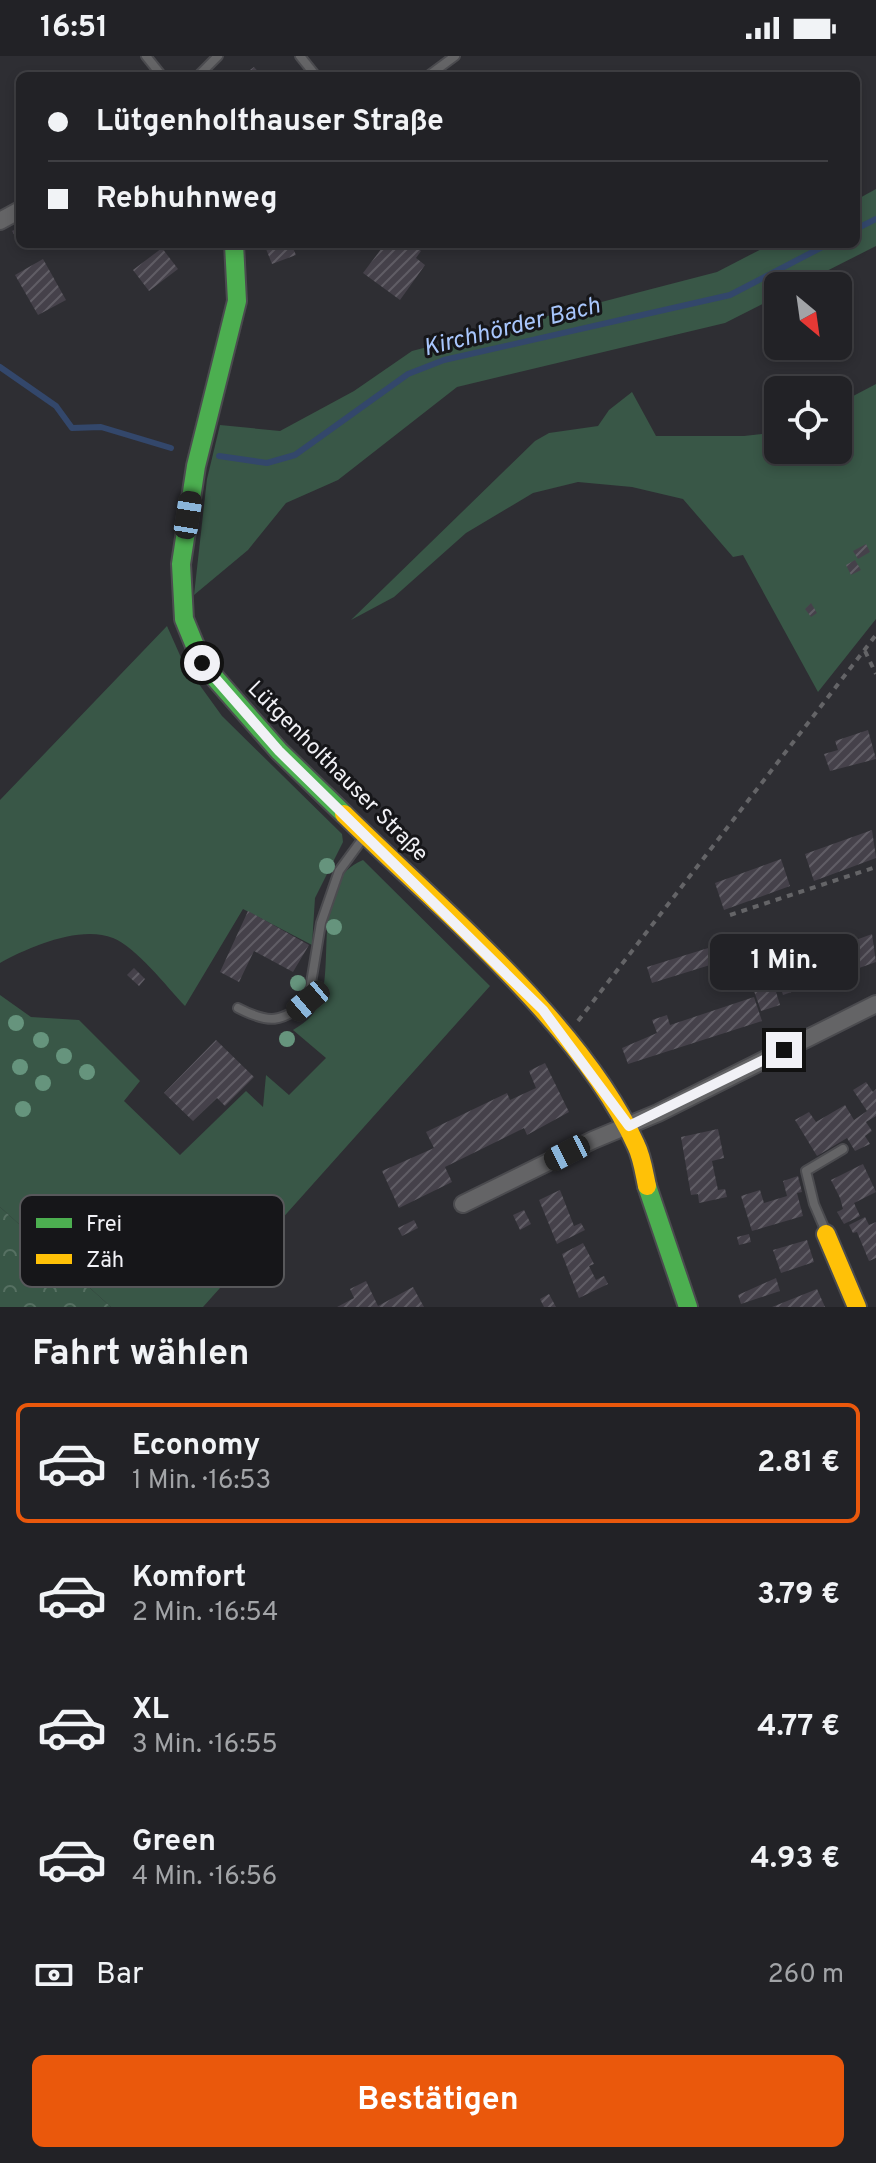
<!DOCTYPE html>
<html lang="de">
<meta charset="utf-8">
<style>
:root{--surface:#222226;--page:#2a2a2e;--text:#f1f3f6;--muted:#a2a4a7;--line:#3f3f43;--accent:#ea580c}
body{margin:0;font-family:Overpass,sans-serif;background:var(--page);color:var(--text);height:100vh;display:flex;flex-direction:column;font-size:30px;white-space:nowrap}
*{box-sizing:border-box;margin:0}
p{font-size:26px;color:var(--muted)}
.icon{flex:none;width:44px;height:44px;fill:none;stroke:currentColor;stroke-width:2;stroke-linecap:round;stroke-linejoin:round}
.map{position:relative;height:1251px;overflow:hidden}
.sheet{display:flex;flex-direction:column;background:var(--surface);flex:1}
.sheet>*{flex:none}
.hud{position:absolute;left:16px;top:16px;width:844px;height:176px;border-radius:12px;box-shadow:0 4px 12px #0003,0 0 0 2px var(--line);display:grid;align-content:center;height:176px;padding:0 32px;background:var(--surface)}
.needle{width:52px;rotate:151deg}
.fabs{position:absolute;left:764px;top:216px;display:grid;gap:16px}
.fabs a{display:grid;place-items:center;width:88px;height:88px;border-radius:12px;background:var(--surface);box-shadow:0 4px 12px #0003,0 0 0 2px var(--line);font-size:40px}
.end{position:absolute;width:36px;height:36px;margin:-18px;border:10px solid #f1f1f6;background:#111;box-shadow:0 0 0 4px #111}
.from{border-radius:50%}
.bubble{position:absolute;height:56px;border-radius:12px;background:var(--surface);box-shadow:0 4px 12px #0003,0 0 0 2px var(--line);font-size:26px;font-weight:700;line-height:56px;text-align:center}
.car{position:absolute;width:24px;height:48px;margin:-24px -12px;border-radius:10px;box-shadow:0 0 6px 2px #0007;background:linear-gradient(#222 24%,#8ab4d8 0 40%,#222 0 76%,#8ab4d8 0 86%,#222 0)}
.hud b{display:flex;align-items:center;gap:28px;height:76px;font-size:30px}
.hud b+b{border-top:2px solid var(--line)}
.hud i{width:20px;height:20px;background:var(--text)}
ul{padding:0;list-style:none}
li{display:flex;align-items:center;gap:24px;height:120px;margin:0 16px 12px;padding:0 16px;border:4px solid transparent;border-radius:12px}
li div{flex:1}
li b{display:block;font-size:30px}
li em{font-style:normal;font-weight:700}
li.active{border-color:var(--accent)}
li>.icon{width:72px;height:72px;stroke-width:1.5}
h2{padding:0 32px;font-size:36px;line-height:96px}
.pay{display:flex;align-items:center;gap:20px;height:88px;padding:0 32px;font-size:30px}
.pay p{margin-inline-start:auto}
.cta{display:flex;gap:16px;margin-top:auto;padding:16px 32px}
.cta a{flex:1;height:92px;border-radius:12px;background:var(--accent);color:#fff;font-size:32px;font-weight:700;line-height:92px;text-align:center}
.status{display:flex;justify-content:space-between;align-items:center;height:56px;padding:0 40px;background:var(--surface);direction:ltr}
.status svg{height:22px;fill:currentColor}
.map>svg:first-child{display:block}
</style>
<div class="status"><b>16:51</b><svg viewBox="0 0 49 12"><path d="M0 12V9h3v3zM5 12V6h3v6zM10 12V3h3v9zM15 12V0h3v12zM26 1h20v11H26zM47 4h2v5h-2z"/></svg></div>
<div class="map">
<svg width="876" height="1251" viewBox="0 0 876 1251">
<defs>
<pattern id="forest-crowns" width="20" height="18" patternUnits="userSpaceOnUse" patternTransform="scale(2)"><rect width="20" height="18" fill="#395747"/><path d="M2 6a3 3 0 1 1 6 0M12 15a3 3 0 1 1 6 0" fill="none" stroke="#567062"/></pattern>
<pattern id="building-hatch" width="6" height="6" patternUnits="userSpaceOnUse" patternTransform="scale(2)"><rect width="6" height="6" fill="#45414a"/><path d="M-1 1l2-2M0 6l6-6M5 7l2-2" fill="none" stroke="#605d65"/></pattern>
</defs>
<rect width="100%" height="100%" fill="#2e2e33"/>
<!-- green -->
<g fill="#395747">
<path d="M876 133V190L797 230H778V240L725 267 457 331 338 424 286 447 248 494 194 539 207 423 220 369 280 375 354 335 412 295 717 216 771 188H856V144Z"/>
<path d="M876 328V563L818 636 743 499 733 501 683 443 632 431 578 426 533 437 466 477 394 541 351 564 535 385 549 377 598 370 609 354 632 336 656 380H744L778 376V394H838V348Z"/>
<path d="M167 570 183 606 222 660 342 778 343 786 315 842 312 889 243 853 185 950C167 931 136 891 113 882 80 869 29 891 0 907V744Z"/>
<path d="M363 804 490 930 203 1251H111L0 1151V939L31 961 79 964 140 1025 124 1045 180 1099 246 1035 263 1051 266 1019 289 1039 326 1002 293 974C304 967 313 961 319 948 336 909 310 825 363 804Z"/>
</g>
<!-- forest -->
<path fill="url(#forest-crowns)" d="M0 1151 111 1251H0Z"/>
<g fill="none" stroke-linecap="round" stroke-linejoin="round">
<!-- stream -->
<g stroke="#33476b" stroke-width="6">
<path d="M856 173 876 163"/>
<path d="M0 311 56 350 72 372 101 371 171 392"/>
<path d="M219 400 267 407 295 399 408 318 444 304 730 239 828 188"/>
</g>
</g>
<!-- building -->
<g fill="url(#building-hatch)">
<path d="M254 11 262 20H242Z"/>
<path d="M20 171V188L12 175Z"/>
<path d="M264 188H291L296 199 272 208Z"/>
<path d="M385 188H412L421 195 416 202 425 209 400 244 363 217Z"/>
<path d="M162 192 178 213 149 235 133 214Z"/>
<path d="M43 203 66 244 38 259 15 219Z"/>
<path d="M866 488 870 496 858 503 853 495Z"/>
<path d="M855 504 861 514 851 519 846 509Z"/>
<path d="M811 547 817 557 811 561 805 553Z"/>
<path d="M868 674 876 703 830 715 824 698 838 694 835 685Z"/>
<path d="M872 774 876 802 814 825 805 798Z"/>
<path d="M781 803 790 830 724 854 715 827Z"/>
<path d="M248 855 309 889 293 916 254 895 239 926 220 916Z"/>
<path d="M872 878 876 906 783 939 775 913 803 904 800 893 814 888 818 898Z"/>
<path d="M747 880 752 896 652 927 647 911Z"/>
<path d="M134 912 145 923 139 930 127 919Z"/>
<path d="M774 929 780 949 761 955 754 935Z"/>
<path d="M754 941 762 965 628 1008 622 992 657 977 652 964 667 959 670 969Z"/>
<path d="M216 984 254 1021 225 1050 217 1042 193 1065 164 1037Z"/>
<path d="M545 1007 569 1056 527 1079 524 1072 445 1111 452 1126 399 1152 382 1115 434 1092 426 1076 507 1037 510 1044 536 1032 529 1015Z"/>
<path d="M866 1026 873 1036 876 1033V1060L866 1066 872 1075 865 1080 870 1088 855 1095 847 1082 817 1100 795 1064 809 1056 816 1066 845 1049 854 1064 867 1055 853 1034Z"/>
<path d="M718 1073 724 1102 712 1105 718 1134 725 1133 727 1141 699 1147 698 1138 691 1139 681 1081Z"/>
<path d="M863 1108 876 1136 854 1147 860 1160 844 1168 837 1156 843 1153 840 1142 831 1124Z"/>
<path d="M798 1120 802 1136 797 1137 803 1160 752 1175 741 1140 760 1134 764 1147 787 1140 783 1125Z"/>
<path d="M560 1134 574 1170 581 1167 585 1174 557 1188 539 1144Z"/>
<path d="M524 1154 531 1168 520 1174 513 1159Z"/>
<path d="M865 1161 869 1169 876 1166V1202L869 1205 857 1176 853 1177 849 1169Z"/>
<path d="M414 1164 418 1172 402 1180 398 1172Z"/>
<path d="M749 1178 751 1186 739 1189 737 1181Z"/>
<path d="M807 1184 814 1206 781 1217 773 1194Z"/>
<path d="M583 1187 594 1208 589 1210 596 1224 604 1220 608 1228 579 1242 562 1198Z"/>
<path d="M776 1222 780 1235 741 1248 738 1239Z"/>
<path d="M366 1225 378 1250 413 1231 424 1251H337L354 1242 350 1233Z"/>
<path d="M817 1233 825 1251H772Z"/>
<path d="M549 1238 556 1251H544L540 1243Z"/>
</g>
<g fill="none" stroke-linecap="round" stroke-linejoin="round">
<defs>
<g id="lane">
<path d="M146 0 162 20"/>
<path d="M300 0 316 20"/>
<path d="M198 20 218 0"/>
<path d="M428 20 455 0"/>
<path d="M238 952C269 968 281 967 308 945L321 867 339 815 364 781"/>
<path d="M826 1176 814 1148 806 1115 843 1093"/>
</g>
<g id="street">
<path d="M0 165 20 154"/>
<path d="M463 1148 593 1084 658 1057 876 948"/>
</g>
<g id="fast">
<path d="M234 188 237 245 196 410 181 508 184 563 202 607 279 695 344 758"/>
<path d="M647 1130 688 1251"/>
</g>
<g id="slow">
<path d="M344 758C438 851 582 969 636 1089 642 1101 644 1116 647 1130"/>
<path d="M826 1178 857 1251"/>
</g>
</defs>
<!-- lane casing -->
<use href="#lane" stroke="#4b4b4f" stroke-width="12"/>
<!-- street casing -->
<use href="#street" stroke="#4b4b4f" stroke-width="20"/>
<!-- fast casing -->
<use href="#fast" stroke="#4b4b4f" stroke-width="22"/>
<!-- slow casing -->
<use href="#slow" stroke="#4b4b4f" stroke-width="22"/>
<!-- path -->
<g stroke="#646467" stroke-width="4" stroke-dasharray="6 6" stroke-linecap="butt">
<path d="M370 188 379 195"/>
<path d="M865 595 876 618"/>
<path d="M730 859 876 811"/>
<path d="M578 965 876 579"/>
</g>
<!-- lane -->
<use href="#lane" stroke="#646466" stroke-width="8"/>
<!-- street -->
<use href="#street" stroke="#646466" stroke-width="16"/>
<!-- fast -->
<use href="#fast" stroke="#4caf50" stroke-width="18"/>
<!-- slow -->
<use href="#slow" stroke="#ffc107" stroke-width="18"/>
</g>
<!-- trees -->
<g fill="#66947d">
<circle cx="327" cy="810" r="8"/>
<circle cx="334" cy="871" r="8"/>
<circle cx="298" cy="927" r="8"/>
<circle cx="16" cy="967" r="8"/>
<circle cx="287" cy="983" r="8"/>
<circle cx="41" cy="984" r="8"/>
<circle cx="64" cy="1000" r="8"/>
<circle cx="20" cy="1011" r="8"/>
<circle cx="87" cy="1016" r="8"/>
<circle cx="43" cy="1027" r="8"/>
<circle cx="23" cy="1053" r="8"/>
</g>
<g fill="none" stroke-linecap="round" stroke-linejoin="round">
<!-- route -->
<path stroke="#f1f1f6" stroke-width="10" d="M202 607 279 695 543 954 629 1070 784 994"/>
</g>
<g text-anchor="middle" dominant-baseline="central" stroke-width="6" stroke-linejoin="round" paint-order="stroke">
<!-- street labels -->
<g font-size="22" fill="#f1f1f6" stroke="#161619">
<text transform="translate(337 716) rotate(45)">Lütgenholthauser Straße</text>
</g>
<!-- water labels -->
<g font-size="24" font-style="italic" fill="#a8c6fc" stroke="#161619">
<text transform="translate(512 272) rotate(-14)">Kirchhörder Bach</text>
</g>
</g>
<!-- legend -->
<rect x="20" y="1139" width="264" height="92" rx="12" fill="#161619" stroke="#58585b" stroke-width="2"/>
<rect x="36" y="1162" width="36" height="10" fill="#4caf50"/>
<rect x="36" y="1198" width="36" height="10" fill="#ffc107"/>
<g font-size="22" fill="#f1f1f6">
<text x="86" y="1175">Frei</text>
<text x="86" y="1211">Zäh</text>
</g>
</svg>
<div class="fabs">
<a><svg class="needle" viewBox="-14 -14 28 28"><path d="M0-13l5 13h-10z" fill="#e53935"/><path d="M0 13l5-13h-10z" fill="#a2a4a7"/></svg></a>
<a><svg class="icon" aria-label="locate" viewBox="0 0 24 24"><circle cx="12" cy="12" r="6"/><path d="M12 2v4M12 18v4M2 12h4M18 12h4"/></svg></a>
</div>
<i class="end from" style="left:202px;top:607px"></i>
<i class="end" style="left:784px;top:994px"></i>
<div class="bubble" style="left:710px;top:878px;width:148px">1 Min.</div>
<i class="car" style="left:188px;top:459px;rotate:9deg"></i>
<i class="car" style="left:308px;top:945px;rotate:230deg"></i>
<i class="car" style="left:567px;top:1097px;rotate:243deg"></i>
<div class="hud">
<b><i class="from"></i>Lütgenholthauser Straße</b>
<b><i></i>Rebhuhnweg</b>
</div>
</div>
<section class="sheet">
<h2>Fahrt wählen</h2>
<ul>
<li class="active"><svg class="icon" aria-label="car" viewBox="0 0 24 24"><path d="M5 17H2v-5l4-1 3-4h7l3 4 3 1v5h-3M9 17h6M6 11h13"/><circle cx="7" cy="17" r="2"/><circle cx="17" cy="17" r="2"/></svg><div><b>Economy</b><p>1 Min. · 16:53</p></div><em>2.81 €</em></li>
<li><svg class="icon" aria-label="car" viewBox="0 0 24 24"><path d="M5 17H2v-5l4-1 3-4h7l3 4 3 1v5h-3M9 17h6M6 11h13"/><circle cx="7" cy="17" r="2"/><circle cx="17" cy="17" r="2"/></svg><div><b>Komfort</b><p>2 Min. · 16:54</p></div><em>3.79 €</em></li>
<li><svg class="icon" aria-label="car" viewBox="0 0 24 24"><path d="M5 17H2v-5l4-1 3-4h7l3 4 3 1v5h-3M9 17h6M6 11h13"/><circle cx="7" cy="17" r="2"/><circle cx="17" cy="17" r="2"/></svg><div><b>XL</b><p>3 Min. · 16:55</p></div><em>4.77 €</em></li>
<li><svg class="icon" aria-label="car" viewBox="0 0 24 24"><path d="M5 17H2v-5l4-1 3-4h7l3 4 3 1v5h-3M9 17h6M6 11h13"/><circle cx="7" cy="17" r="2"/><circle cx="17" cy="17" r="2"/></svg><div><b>Green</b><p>4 Min. · 16:56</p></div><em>4.93 €</em></li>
</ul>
<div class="pay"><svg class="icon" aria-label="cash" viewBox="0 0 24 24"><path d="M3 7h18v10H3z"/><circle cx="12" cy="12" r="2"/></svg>Bar<p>260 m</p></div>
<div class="cta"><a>Bestätigen</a></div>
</section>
